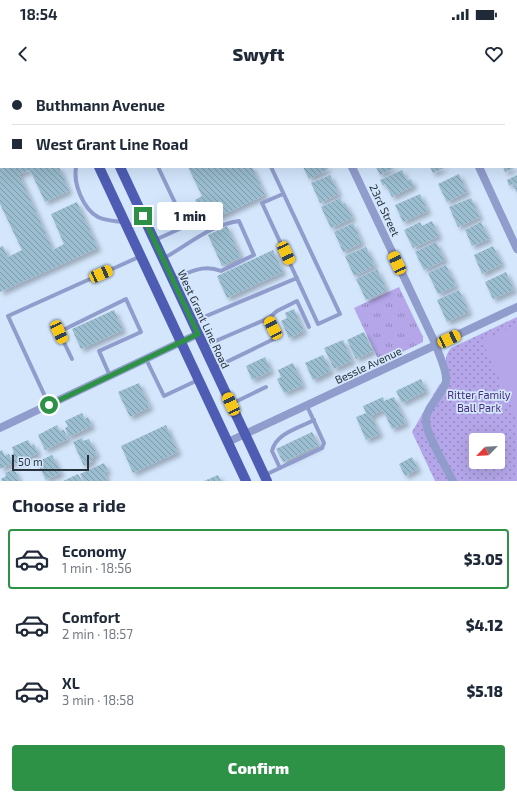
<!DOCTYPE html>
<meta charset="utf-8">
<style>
:root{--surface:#fff;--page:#f6f6f7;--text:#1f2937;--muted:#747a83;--line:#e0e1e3;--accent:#2d9146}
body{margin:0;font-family:"Exo 2",sans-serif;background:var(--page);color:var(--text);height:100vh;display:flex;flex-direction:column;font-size:15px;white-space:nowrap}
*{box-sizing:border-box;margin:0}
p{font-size:13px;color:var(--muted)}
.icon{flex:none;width:22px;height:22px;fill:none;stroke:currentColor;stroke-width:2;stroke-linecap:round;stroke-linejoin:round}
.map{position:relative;height:401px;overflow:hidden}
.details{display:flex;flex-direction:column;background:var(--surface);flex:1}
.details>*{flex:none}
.banner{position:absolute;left:0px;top:0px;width:517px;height:88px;box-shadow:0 4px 16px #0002;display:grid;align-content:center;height:88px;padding:0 12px;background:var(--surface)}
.needle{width:26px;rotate:245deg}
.controls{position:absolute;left:469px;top:353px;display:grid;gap:8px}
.controls a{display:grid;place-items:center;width:36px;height:36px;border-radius:4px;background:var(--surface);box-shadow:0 4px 16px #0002;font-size:20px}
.scale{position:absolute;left:12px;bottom:10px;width:77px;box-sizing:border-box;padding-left:4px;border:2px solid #28313c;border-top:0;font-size:11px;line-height:14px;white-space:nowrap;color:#28313c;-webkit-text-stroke:3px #d3e6fc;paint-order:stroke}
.end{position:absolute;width:18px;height:18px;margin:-9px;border:5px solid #2d9146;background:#fff;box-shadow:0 0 0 2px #fff}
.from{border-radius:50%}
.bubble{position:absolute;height:28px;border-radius:4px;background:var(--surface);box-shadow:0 4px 16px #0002;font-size:13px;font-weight:800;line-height:28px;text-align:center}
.car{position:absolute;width:12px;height:24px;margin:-12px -6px;border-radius:5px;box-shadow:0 0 3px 1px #0007;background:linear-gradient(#f5c518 24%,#345 0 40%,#f5c518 0 76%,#345 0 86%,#f5c518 0)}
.banner b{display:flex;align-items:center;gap:14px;height:38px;font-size:15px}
.banner b+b{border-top:1px solid var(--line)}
.banner i{width:10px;height:10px;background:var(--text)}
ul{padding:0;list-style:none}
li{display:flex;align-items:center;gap:12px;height:60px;margin:0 8px 6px;padding:0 4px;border:2px solid transparent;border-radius:4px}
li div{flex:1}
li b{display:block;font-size:15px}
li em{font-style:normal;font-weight:800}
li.active{border-color:var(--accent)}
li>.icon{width:36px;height:36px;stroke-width:1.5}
h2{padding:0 12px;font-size:18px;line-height:48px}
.button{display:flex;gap:8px;margin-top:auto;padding:8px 12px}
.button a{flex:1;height:46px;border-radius:4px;background:var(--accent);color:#fff;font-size:16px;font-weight:800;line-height:46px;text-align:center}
.status{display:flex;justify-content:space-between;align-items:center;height:28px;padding:0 20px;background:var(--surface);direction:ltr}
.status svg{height:11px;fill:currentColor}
header{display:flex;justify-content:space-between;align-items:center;height:52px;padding:0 12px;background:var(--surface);font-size:18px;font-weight:800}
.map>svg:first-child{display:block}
</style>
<div class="status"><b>18:54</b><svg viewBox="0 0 49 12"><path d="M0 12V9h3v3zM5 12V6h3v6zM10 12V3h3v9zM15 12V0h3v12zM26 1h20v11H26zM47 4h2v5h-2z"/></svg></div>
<header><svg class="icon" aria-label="back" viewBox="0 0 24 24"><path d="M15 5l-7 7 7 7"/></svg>Swyft<svg class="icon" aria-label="heart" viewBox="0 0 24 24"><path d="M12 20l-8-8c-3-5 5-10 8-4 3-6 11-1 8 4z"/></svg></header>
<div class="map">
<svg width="517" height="401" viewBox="0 0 517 401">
<defs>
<pattern id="grass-tufts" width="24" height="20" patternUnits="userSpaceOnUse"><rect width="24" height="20" fill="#b4a6e9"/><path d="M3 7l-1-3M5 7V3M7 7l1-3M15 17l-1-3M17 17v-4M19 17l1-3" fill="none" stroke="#9288be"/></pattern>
<pattern id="park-dots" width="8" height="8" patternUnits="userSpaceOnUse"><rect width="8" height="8" fill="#b4a6e9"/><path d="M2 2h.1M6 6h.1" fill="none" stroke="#9288be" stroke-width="1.8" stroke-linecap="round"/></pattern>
<pattern id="building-back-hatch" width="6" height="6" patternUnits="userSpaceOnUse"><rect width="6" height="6" fill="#9abdcf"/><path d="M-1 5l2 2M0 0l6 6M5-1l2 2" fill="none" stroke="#7e9aa9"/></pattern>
<filter id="shadow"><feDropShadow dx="3.5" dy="3.5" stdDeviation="2" flood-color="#0004"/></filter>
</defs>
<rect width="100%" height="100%" fill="#d3e6fc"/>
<!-- grass -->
<path fill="url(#grass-tufts)" d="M399 207 423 257V262L380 283 354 228Z"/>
<!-- park -->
<path fill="url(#park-dots)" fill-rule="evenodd" d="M517 237V401H435L412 352 439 305 449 296C446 286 443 277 451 268ZM476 360H498V382H476Z"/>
<!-- pitch -->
<path fill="#b4a6e9" d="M517 244V338L482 261Z"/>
<!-- building -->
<g fill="url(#building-back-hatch)" filter="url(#shadow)">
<path d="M0 87H59L69 111 45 122 30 90 19 94 53 170 64 164 51 134 77 122 98 168 0 212V167L3 166 8 177 22 170 0 124Z"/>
<path d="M188 87H252L265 115 206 143 195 120 202 116Z"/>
<path d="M303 87H327L328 89 309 99Z"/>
<path d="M376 87H396L380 95Z"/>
<path d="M430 87H446L433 93Z"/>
<path d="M503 87H516L505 92Z"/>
<path d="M402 90 407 101 411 99 414 106 392 117 385 104 383 106 380 100Z"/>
<path d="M459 94 467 112 447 122 438 104Z"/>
<path d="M330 95 339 114 320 123 311 103Z"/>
<path d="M517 95V113L513 104 509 106 507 100Z"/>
<path d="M420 114 428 131 403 142 395 125Z"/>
<path d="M340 118 343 124 345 123 353 138 331 148 321 127Z"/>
<path d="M471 118 480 137 458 147 449 127Z"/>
<path d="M432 141 439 156 413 168 404 150 420 142 422 146Z"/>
<path d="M481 142 489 159 472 166 465 150Z"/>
<path d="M353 143 362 163 343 172 334 152Z"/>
<path d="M227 146 241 177 222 186 208 155Z"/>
<path d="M436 162 445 180 424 190 415 172Z"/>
<path d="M493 166 502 184 482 194 474 175Z"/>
<path d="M366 167 375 186 354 196 345 176Z"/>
<path d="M273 170 283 192 227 218 217 196Z"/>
<path d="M446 185 456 206 438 214 428 193Z"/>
<path d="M377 189 387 210 366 220 356 199Z"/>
<path d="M506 192 514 210 493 219 485 202Z"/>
<path d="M459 210 469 232 447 242 437 220Z"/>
<path d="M294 229 304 251 289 258 281 241 287 238 285 233Z"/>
<path d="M114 230 123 250 81 269 72 249Z"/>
<path d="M364 252 373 271 356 279 347 260Z"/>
<path d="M343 260 352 281 334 289 324 268Z"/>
<path d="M323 275 331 291 313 300 305 283Z"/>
<path d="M265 277 271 291 252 300 246 286Z"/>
<path d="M293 283 303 305 284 313 277 299 281 297 278 290Z"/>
<path d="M421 299 426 311 402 323 396 311Z"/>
<path d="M139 303 150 327 130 337 118 312Z"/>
<path d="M383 317 384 321 394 317 406 343 392 349 383 330 371 336 380 354 366 360 356 337 366 333 363 326Z"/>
<path d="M82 333 85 339 88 337 92 346 69 357 65 348 68 346 65 341Z"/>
<path d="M57 345 60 351 64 350 68 359 45 370 38 355Z"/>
<path d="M166 345 178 372 133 393 121 366Z"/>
<path d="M312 352 319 365 283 382 276 369Z"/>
<path d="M82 358 83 361 89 359 97 375 91 378 93 381 84 386 73 362Z"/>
<path d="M28 360 31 366 34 364 38 373 15 384 11 375 14 373 12 367Z"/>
<path d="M2 370 5 376 9 374 13 383 0 389V371Z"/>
<path d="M52 375 61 393 46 400 37 382Z"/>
<path d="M412 377 418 389 405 396 399 384Z"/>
<path d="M104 383 108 391 104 393 107 399 103 401H84L80 394Z"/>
<path d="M14 389 20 401H2L1 399 6 396 5 393Z"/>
<path d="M78 394 82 401H63Z"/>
<path d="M218 395 221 401H204Z"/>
</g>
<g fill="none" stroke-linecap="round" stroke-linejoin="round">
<!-- lane -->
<g stroke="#909ccc" stroke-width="4">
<path d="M105 0 106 1"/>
<path d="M169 0 170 1"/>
<path d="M230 0V1"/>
<path d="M198 1 200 0"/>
<path d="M0 56 1 58"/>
<path d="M76 87C73 103 83 129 98 137 106 141 115 141 123 142"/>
<path d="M271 87 340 234 318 244 262 123 283 114"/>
<path d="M155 160 186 146 158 87"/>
<path d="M164 178C188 165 210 145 239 141L254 175 221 191C204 184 188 192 173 200"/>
<path d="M269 238 277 231 297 221 309 247"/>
<path d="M192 242 297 198"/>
<path d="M204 266 269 238 278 257 214 288"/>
<path d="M72 279 59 252 126 219 141 252 99 271 110 296"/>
<path d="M146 279 164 316 198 300"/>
<path d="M231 324 266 307"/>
<path d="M49 325 8 236 141 176"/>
<path d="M280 388 272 371C276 353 299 348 314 340"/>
<path d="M265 395 322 368 324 363 307 326"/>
</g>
<!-- street -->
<g stroke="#909ccc" stroke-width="8">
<path d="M312 0V1"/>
<path d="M438 0V1"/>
<path d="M352 87 436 265C439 276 447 289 446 301 444 315 425 326 426 342 427 356 446 387 453 401"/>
<path d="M479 87 517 169"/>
<path d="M0 348 198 254"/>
<path d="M228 362 517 227"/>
</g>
<!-- primary -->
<g stroke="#4e5db3" stroke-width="10">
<path d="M58 0V1"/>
<path d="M79 0 80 1"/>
<path d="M99 87 246 401"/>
<path d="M120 87 267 401"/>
</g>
</g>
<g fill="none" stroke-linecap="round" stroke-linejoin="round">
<!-- route -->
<path stroke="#2d9146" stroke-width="5" d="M49 325 198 254 143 136"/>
</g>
<g text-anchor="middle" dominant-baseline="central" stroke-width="3.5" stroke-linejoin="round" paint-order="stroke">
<!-- street labels -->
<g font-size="11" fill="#28313c" stroke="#d3e6fc">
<text transform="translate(385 130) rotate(65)">23rd Street</text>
<text transform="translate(204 239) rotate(65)">West Grant Line Road</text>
<text transform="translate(368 285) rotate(-25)">Bessle Avenue</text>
</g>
<!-- park labels -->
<g font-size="11" fill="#472e7e" stroke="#d3e6fc">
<text x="479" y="314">Ritter Family<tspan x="479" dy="13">Ball Park</tspan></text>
</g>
</g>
</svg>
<div class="controls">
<a><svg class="needle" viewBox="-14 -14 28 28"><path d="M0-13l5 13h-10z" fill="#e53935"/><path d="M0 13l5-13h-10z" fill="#747a83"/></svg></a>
</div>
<div class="scale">50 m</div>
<i class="end from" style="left:49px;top:325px"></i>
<i class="end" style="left:143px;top:136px"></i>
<div class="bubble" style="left:157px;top:122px;width:66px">1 min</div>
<i class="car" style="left:286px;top:173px;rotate:155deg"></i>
<i class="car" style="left:397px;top:183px;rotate:335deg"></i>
<i class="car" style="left:101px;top:194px;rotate:66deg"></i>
<i class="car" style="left:273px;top:248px;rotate:333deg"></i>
<i class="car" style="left:59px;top:252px;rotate:155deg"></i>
<i class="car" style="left:449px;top:259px;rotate:65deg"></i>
<i class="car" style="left:231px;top:324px;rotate:335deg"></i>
<div class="banner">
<b><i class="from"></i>Buthmann Avenue</b>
<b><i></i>West Grant Line Road</b>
</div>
</div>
<section class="details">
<h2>Choose a ride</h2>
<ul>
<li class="active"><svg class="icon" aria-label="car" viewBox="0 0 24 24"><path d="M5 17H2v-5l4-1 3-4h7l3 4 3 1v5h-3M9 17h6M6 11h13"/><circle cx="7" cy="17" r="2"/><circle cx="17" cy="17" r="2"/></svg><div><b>Economy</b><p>1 min · 18:56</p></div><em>$3.05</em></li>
<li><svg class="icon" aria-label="car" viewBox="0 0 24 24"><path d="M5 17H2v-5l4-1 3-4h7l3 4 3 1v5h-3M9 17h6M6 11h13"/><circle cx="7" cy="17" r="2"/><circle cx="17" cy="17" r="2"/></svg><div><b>Comfort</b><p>2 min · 18:57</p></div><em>$4.12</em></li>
<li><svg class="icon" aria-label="car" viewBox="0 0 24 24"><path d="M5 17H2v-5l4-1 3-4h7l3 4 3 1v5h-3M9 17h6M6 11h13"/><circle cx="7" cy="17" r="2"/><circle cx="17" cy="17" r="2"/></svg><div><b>XL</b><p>3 min · 18:58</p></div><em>$5.18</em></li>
</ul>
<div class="button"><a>Confirm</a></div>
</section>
